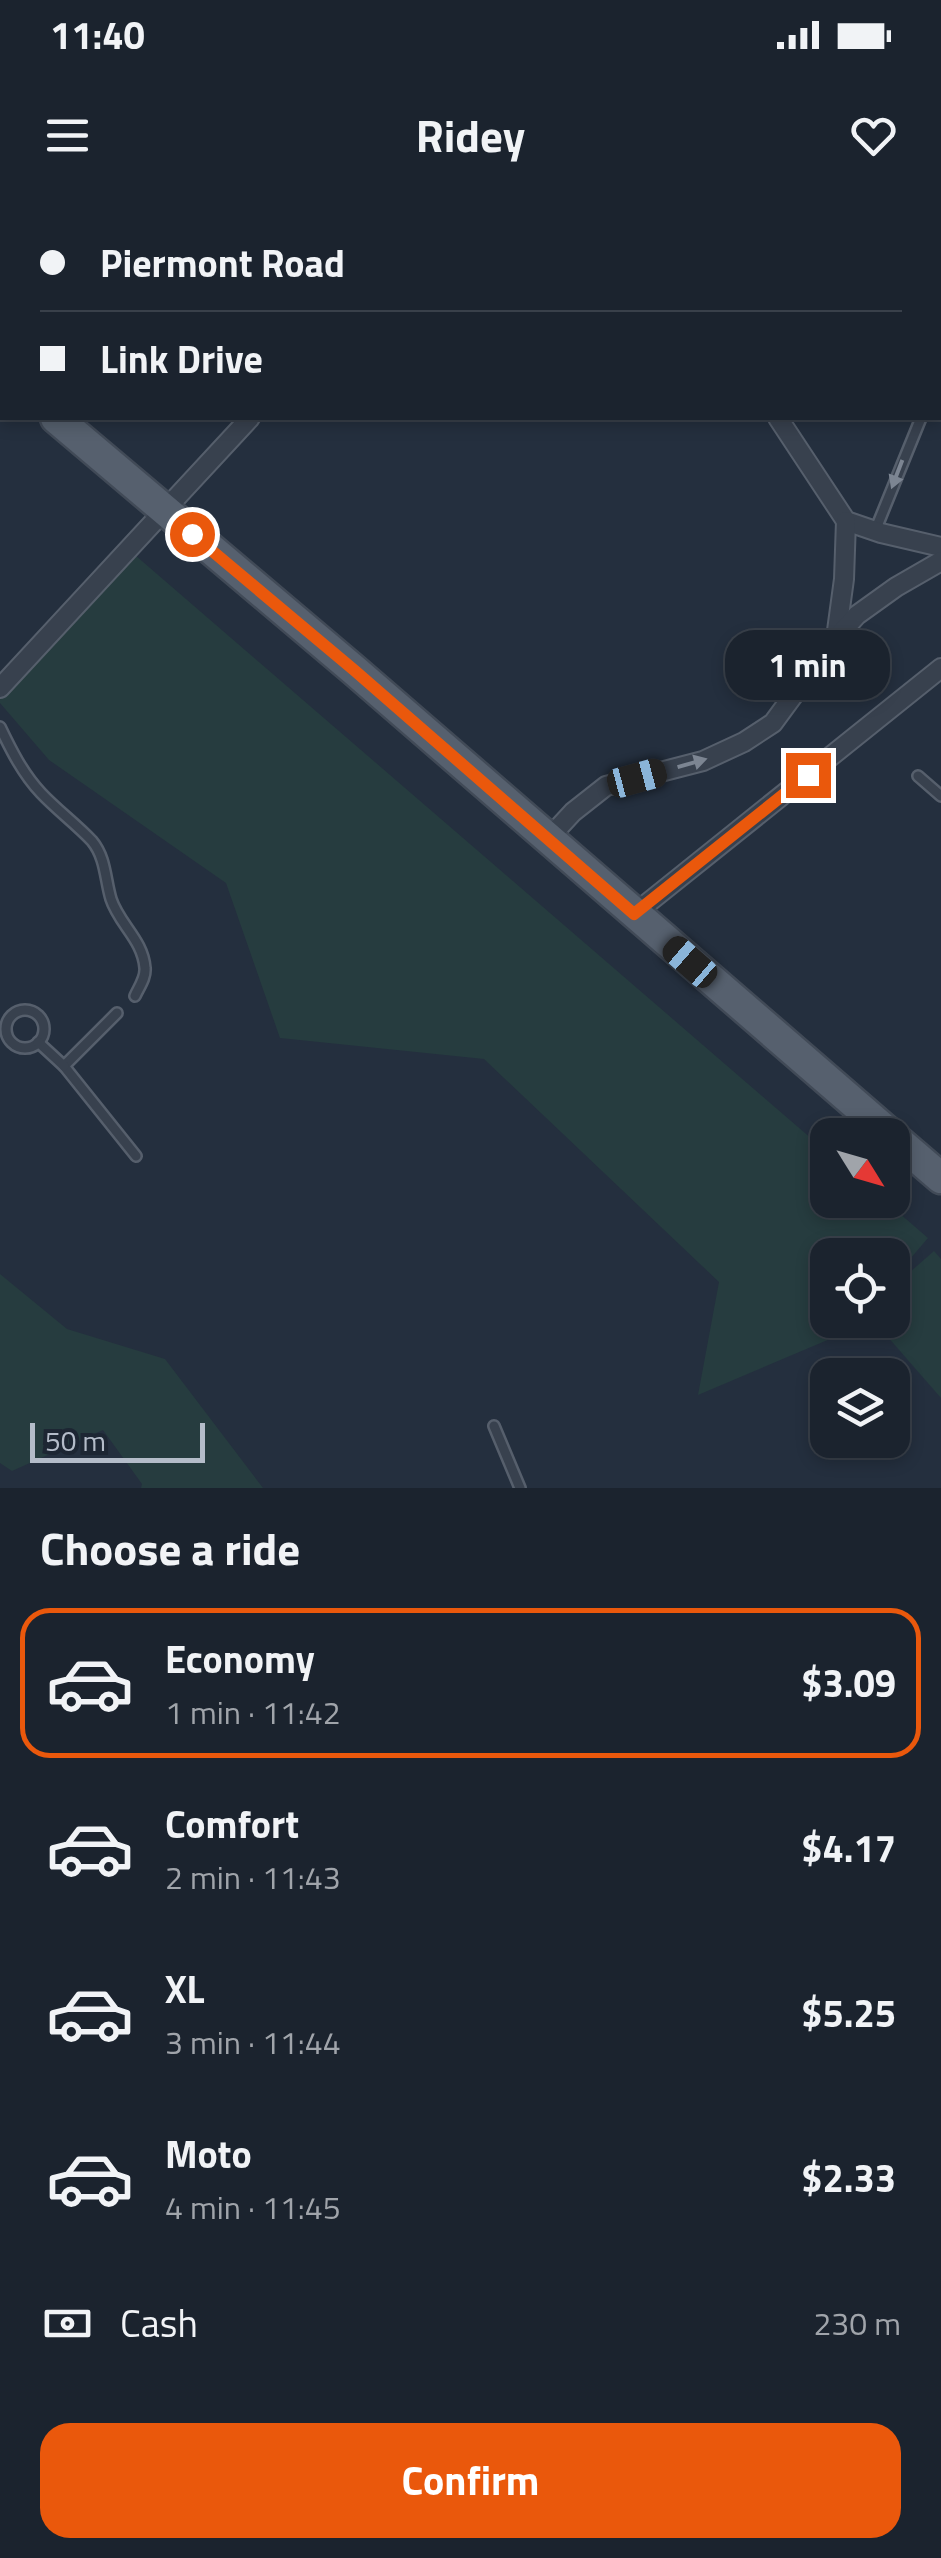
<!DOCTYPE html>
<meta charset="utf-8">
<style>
:root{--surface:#1b232e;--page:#242b36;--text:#f1f3f6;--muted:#a0a4aa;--line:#39404a;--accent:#ea580c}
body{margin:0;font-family:"Titillium Web",sans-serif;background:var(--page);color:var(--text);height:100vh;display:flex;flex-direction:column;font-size:38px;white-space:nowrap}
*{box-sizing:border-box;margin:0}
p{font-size:32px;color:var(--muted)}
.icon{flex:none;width:55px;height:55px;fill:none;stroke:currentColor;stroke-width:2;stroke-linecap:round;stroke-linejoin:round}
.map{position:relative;height:1288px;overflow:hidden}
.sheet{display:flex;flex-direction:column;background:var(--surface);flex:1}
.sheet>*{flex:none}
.banner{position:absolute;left:0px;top:0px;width:942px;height:220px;box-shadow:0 5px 15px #0003,0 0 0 2px var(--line);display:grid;align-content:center;height:220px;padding:0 40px;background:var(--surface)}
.needle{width:65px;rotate:127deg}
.controls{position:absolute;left:810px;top:918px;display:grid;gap:20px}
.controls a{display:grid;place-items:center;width:100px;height:100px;border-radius:20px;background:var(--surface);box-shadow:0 5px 15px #0003,0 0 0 2px var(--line);font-size:50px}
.scale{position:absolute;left:30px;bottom:25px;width:175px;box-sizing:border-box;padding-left:10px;border:5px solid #b4bcc9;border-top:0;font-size:28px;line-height:35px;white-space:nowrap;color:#b4bcc9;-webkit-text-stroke:8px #1d2633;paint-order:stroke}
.end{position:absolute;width:45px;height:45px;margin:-22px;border:12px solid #ea580c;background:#fff;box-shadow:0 0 0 5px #fff}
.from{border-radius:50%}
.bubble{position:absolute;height:70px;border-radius:30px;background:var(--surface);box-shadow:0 5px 15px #0003,0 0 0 2px var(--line);font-size:32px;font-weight:700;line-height:70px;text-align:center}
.car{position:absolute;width:30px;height:60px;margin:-30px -15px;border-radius:12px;box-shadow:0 0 8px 2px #0007;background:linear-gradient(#222 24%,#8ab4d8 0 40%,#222 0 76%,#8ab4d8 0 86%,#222 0)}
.banner b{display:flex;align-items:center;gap:35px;height:95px;font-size:38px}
.banner b+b{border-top:2px solid var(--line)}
.banner i{width:25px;height:25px;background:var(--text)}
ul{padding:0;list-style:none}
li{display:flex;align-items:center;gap:30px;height:150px;margin:0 20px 15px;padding:0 20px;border:5px solid transparent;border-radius:30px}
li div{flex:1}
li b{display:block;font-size:38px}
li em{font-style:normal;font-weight:700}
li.current{border-color:var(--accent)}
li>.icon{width:90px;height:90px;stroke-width:1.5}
h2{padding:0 40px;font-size:45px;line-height:120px}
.pay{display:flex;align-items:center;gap:25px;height:110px;padding:0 40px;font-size:38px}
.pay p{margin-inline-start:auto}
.primary-button{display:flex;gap:20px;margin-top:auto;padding:20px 40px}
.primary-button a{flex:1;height:115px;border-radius:30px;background:var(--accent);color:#fff;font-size:40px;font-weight:700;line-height:115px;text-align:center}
.status{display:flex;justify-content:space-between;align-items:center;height:70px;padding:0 50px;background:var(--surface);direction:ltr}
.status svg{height:28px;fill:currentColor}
header{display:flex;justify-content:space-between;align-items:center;height:130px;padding:0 40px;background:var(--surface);font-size:45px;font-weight:700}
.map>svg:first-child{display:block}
</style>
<div class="status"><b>11:40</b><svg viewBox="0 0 49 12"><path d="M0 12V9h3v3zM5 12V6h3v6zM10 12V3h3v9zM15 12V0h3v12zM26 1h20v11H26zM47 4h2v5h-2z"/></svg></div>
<header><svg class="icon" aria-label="menu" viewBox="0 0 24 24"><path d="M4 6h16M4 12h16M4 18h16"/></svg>Ridey<svg class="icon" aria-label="heart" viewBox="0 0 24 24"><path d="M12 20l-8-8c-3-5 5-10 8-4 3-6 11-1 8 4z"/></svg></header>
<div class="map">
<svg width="941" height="1288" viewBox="0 0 941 1288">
<rect width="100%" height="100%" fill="#242f3e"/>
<!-- green -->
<g fill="#263c3f">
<path d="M128 349 827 952 828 1000H884L928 1038 893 1079 892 1055H828V1120H860L856 1128 698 1195 719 1082 484 859 280 838 226 683 49 560 0 503V476Z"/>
<path d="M934 1051 941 1059V1198L873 1120H892L893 1087Z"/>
<path d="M0 1074 67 1129 165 1159 263 1288H141L142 1284 103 1230 12 1271 0 1263Z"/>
</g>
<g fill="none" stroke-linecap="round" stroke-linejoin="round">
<defs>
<g id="service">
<path d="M940 190 941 189"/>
<path d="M0 210 2 207"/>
<path d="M875 331 921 218"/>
<path d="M0 527C11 550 23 574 41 593 57 610 76 624 92 641 106 658 105 679 111 699 119 724 143 740 145 768 146 778 139 787 135 796"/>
<path d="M918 576 941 596"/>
<circle cx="25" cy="829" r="19"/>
<path d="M117 813 64 866 136 956"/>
<path d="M38 842 64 866"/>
<path d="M494 1226 520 1288"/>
</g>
<g id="minor">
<path d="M563 0 566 2"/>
<path d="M448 2 450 0"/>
<path d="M778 218 846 321 881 333 941 347"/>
<path d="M836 438 844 379 846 321"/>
<path d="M0 488 250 218"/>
<path d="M548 639 573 612 606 586 703 561 744 542 773 523 831 444 857 415 896 387 941 361"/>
<path d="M634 714 941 468"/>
</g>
<g id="primary">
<path d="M0 169 2 171"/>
<path d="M56 218 354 470 891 935"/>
<path d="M892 936 941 978"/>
</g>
</defs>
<!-- service casing -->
<use href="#service" stroke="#565f6c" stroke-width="14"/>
<!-- minor casing -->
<use href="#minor" stroke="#565f6c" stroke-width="22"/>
<!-- primary casing -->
<use href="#primary" stroke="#414a57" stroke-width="35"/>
<!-- path -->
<g stroke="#44595c" stroke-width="4" stroke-dasharray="8 8" stroke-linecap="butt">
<path d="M710 0 712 2"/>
<path d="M719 2 723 0"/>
<path d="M940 48 941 49"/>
</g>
<!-- service -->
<use href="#service" stroke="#38414e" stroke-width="9"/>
<!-- minor -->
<use href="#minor" stroke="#38414e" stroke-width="18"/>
<!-- primary -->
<use href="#primary" stroke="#56606e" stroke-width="30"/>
</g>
<!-- one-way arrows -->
<defs><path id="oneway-solid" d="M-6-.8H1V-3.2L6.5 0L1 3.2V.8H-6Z" transform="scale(2.5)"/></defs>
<g fill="#7c8592">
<use href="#oneway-solid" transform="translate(897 274) rotate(111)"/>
<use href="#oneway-solid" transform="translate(692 563) rotate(-16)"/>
</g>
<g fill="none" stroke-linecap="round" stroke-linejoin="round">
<!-- route -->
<path stroke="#ea580c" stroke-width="12" d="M192 334 354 470 634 714 808 575"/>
</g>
</svg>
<div class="controls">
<a><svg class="needle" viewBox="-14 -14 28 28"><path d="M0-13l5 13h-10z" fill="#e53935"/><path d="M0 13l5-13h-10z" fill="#a0a4aa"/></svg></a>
<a><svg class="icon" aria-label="locate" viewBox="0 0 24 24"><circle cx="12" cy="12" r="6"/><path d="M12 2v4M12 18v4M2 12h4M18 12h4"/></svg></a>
<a><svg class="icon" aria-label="layers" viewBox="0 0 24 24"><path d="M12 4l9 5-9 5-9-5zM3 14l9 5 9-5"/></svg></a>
</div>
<div class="scale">50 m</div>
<i class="end from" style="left:192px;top:334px"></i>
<i class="end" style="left:808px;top:575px"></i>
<div class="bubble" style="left:725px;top:430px;width:165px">1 min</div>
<i class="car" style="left:637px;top:578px;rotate:75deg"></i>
<i class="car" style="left:690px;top:762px;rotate:311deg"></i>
<div class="banner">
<b><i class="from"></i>Piermont Road</b>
<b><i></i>Link Drive</b>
</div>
</div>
<section class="sheet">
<h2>Choose a ride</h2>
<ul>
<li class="current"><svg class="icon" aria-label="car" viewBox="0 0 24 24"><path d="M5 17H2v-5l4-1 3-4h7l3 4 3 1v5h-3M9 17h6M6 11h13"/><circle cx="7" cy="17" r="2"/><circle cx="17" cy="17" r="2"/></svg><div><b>Economy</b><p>1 min · 11:42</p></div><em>$3.09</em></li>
<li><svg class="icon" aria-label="car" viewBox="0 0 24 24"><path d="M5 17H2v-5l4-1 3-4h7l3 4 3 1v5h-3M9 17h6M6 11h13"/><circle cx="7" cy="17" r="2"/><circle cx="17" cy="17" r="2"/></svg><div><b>Comfort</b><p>2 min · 11:43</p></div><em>$4.17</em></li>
<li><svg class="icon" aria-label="car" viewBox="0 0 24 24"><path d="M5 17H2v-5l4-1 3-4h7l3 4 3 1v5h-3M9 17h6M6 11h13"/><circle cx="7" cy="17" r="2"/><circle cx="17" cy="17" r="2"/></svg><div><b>XL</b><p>3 min · 11:44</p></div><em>$5.25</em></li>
<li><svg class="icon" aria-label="car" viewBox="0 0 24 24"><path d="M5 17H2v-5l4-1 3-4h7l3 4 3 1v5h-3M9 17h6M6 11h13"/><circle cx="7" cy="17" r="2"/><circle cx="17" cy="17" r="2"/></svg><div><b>Moto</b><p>4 min · 11:45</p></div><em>$2.33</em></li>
</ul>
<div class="pay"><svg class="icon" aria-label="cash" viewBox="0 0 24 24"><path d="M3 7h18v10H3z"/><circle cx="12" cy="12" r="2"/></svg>Cash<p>230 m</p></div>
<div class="primary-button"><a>Confirm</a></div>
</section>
